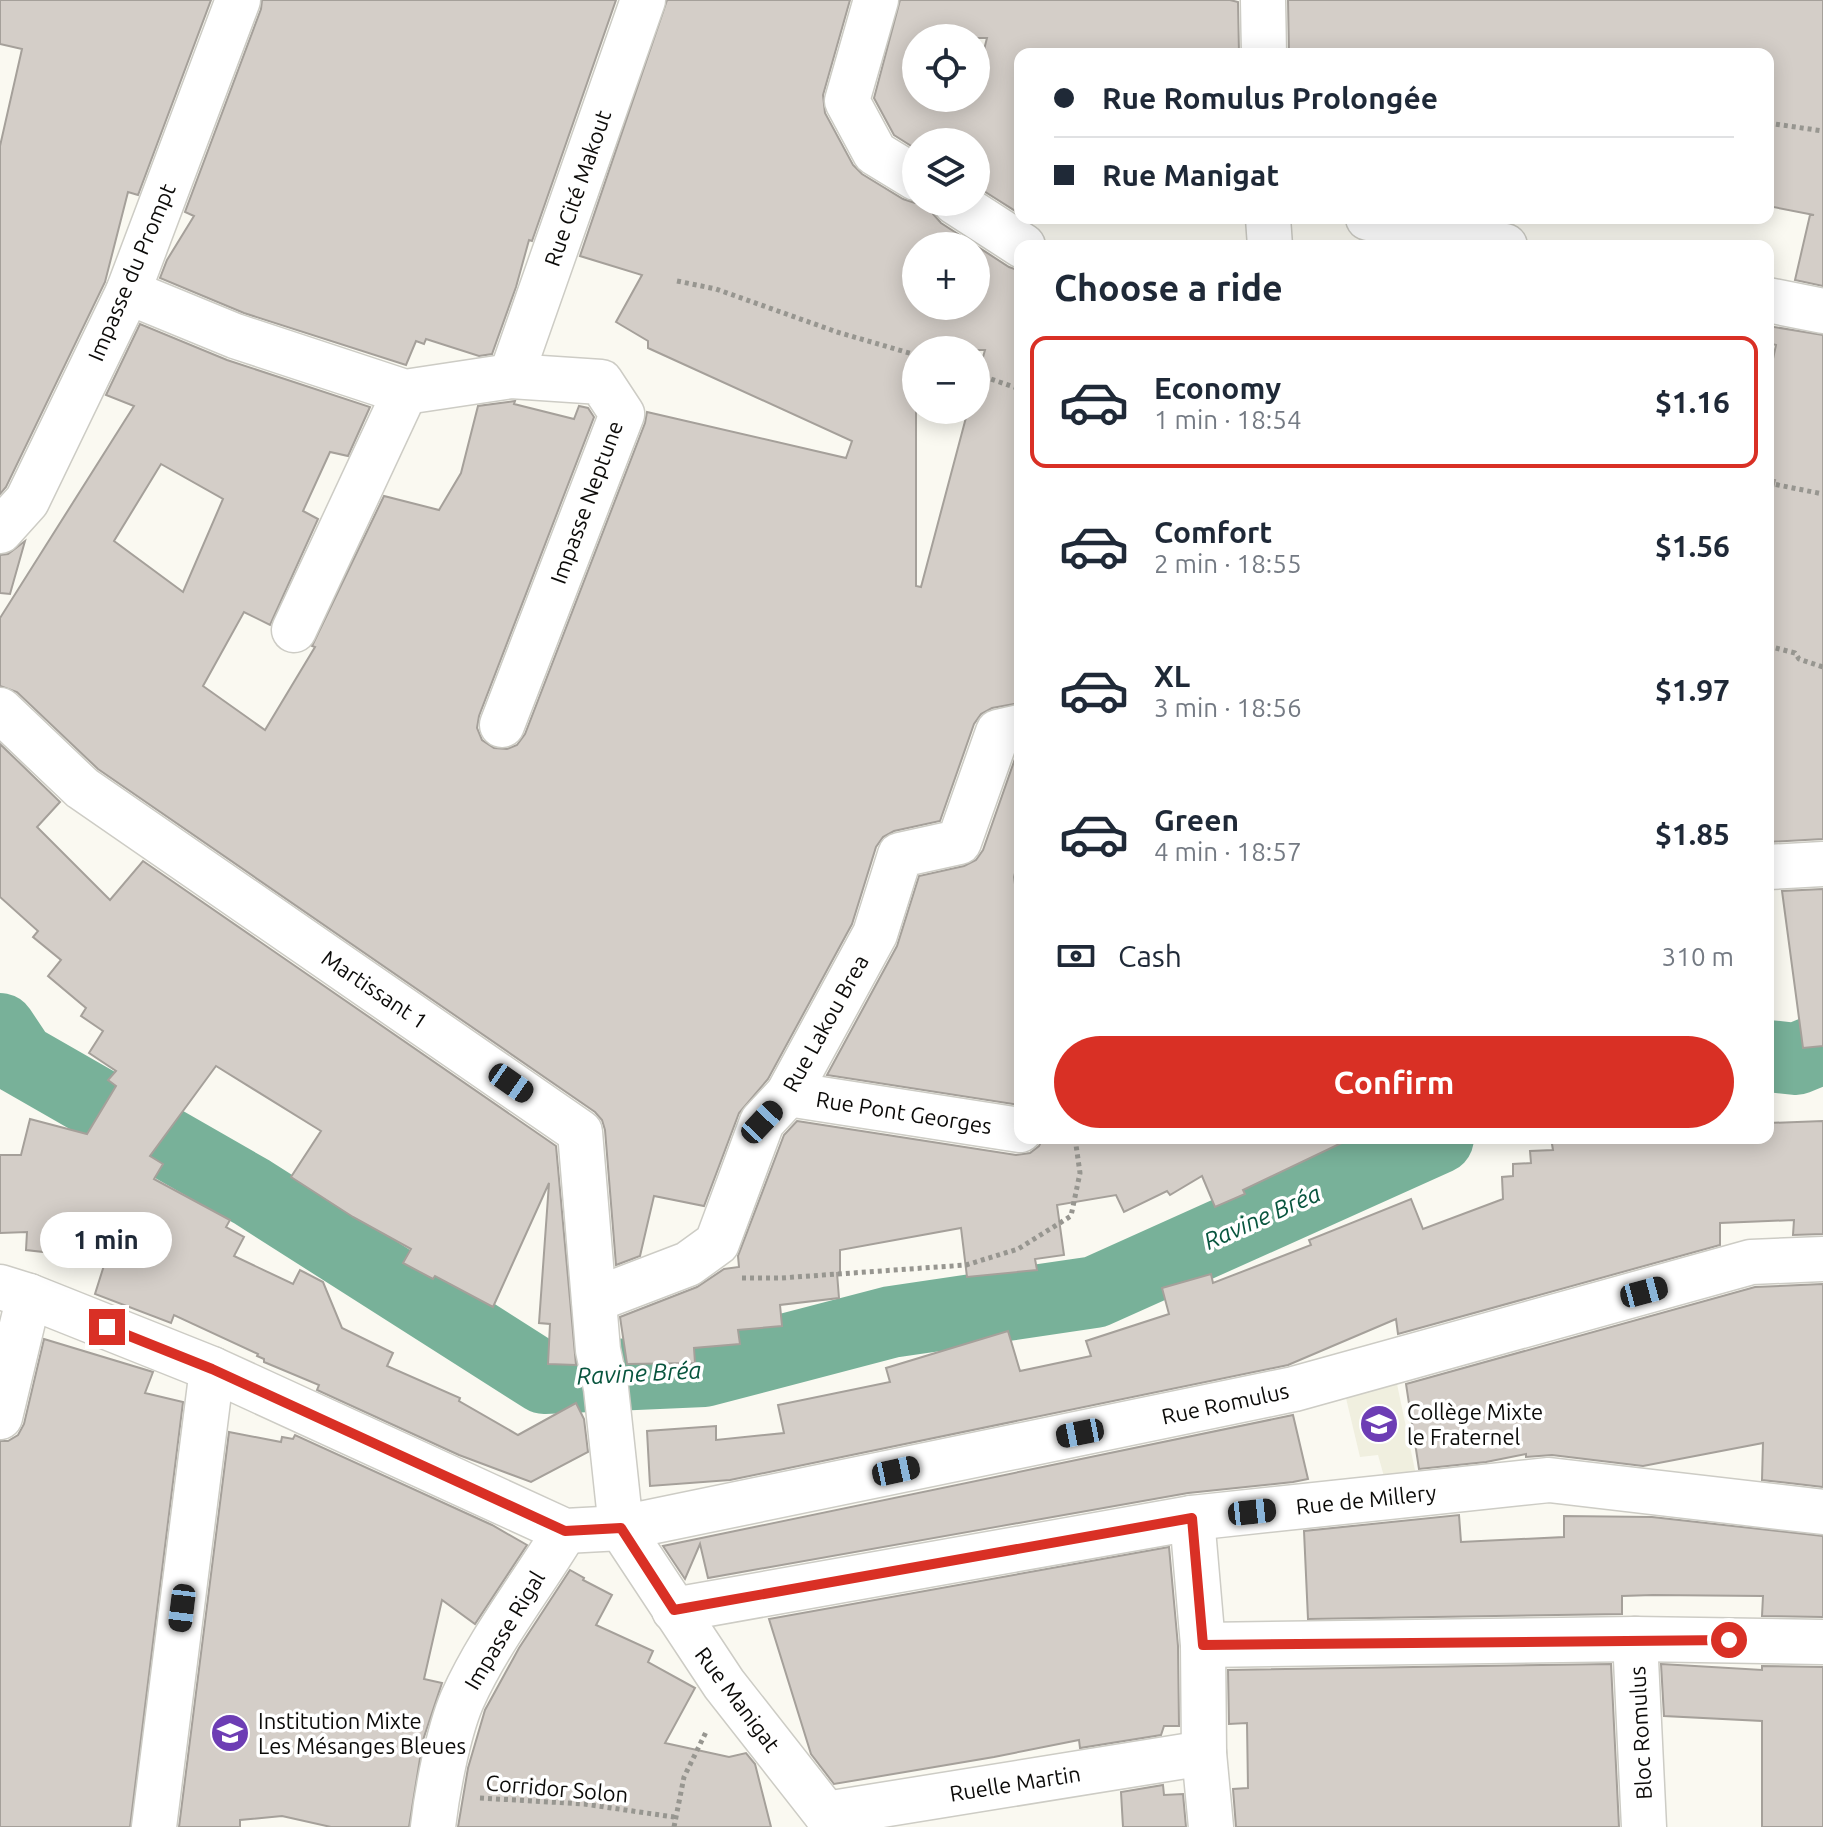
<!DOCTYPE html>
<meta charset="utf-8">
<style>
:root{--surface:#fff;--page:#f2f2f3;--text:#1f2937;--muted:#747a83;--line:#e0e1e3;--accent:#d93025}
body{margin:0;font-family:Ubuntu,sans-serif;background:var(--page);color:var(--text);height:100vh;display:flex;flex-direction:column;font-size:30px;white-space:nowrap}
*{box-sizing:border-box;margin:0}
p{font-size:26px;color:var(--muted)}
.icon{flex:none;width:44px;height:44px;fill:none;stroke:currentColor;stroke-width:2;stroke-linecap:round;stroke-linejoin:round}
.map{position:relative;flex:1;overflow:hidden}
.panel{position:absolute;left:1014px;top:240px;width:760px;height:904px;display:flex;flex-direction:column;background:var(--surface);border-radius:16px;box-shadow:0 4px 20px #0003}
.panel>*{flex:none}
.hud{position:absolute;left:1014px;top:48px;width:760px;height:176px;border-radius:16px;box-shadow:0 4px 20px #0003;display:grid;align-content:center;height:176px;padding:0 40px;background:var(--surface)}
.fabs{position:absolute;left:902px;top:24px;display:grid;gap:16px}
.fabs a{display:grid;place-items:center;width:88px;height:88px;border-radius:50%;background:var(--surface);box-shadow:0 4px 20px #0003;font-size:40px}
.end{position:absolute;width:36px;height:36px;margin:-18px;border:10px solid #d93025;background:#fff;box-shadow:0 0 0 4px #fff}
.from{border-radius:50%}
.bubble{position:absolute;height:56px;border-radius:28px;background:var(--surface);box-shadow:0 4px 20px #0003;font-size:26px;font-weight:700;line-height:56px;text-align:center}
.car{position:absolute;width:24px;height:48px;margin:-24px -12px;border-radius:10px;box-shadow:0 0 6px 2px #0007;background:linear-gradient(#222 24%,#8ab4d8 0 40%,#222 0 76%,#8ab4d8 0 86%,#222 0)}
.hud b{display:flex;align-items:center;gap:28px;height:76px;font-size:30px}
.hud b+b{border-top:2px solid var(--line)}
.hud i{width:20px;height:20px;background:var(--text)}
ul{padding:0;list-style:none}
li{display:flex;align-items:center;gap:24px;height:132px;margin:0 16px 12px;padding:0 24px;border:4px solid transparent;border-radius:16px}
li div{flex:1}
li b{display:block;font-size:30px}
li em{font-style:normal;font-weight:700}
li.on{border-color:var(--accent)}
li>.icon{width:72px;height:72px;stroke-width:1.5}
h2{padding:0 40px;font-size:36px;line-height:96px}
.pay{display:flex;align-items:center;gap:20px;height:88px;padding:0 40px;font-size:30px}
.pay p{margin-inline-start:auto}
.primary-button{display:flex;gap:16px;margin-top:auto;padding:16px 40px}
.primary-button a{flex:1;height:92px;border-radius:48px;background:var(--accent);color:#fff;font-size:32px;font-weight:700;line-height:92px;text-align:center}
.map>svg:first-child{display:block}
</style>
<div class="map">
<svg width="1823" height="1827" viewBox="0 0 1823 1827">
<rect width="100%" height="100%" fill="#faf9f1"/>
<!-- built -->
<path fill="#f0efdf" d="M1397 1384 1416 1475 1385 1480 1378 1455 1360 1457 1345 1394Z"/>
<g fill="none" stroke-linecap="round" stroke-linejoin="round">
<!-- river -->
<g stroke="#78b199" stroke-width="72">
<path d="M0 1029 20 1059 252 1192 544 1378 704 1371 891 1322 1095 1292 1438 1138"/>
<path d="M1768 1056 1796 1059 1823 1048"/>
</g>
</g>
<!-- building -->
<g fill="#d4cec8" stroke="#a5a09a" stroke-width="2" fill-rule="evenodd">
<path d="M0 0H211L138 195 128 192 105 282 6 487 0 494V146L22 49 0 44Z"/>
<path d="M262 0H616L532 241 529 240 516 287 492 354 479 356 426 339 424 344 416 341 406 365 244 313 160 278 167 260 194 216 185 212 261 9Z"/>
<path d="M667 0H850L823 95 825 113 853 165 862 174 903 199 915 203 930 202 933 214 941 223 1009 267 1020 271V703L992 708 981 714 974 724 940 821 894 831 883 837 876 847 852 924 768 1079 739 1113 704 1206 654 1196 640 1256 616 1265 605 1130 602 1120 595 1112 98 769 17 692 0 686V618L134 406 106 395 140 324 227 360 370 407 348 456 330 452 303 511 318 519 270 625 244 612 203 686 265 730 315 647 312 646 384 496 439 510 461 473 478 406 515 401 514 404 574 419 579 406 588 408 594 417 479 716 477 728 482 740 494 748 507 749 517 745 525 734 645 423 647 412 846 458 852 441 648 348V341L616 322 642 275 580 256ZM916 246H976V306H916ZM916 350H985L976 382V410H968L921 587 916 586ZM161 464 223 499 183 592 114 541Z"/>
<path d="M900 0H1230L1238 2 1239 54H1020V214L976 186V142H916V149L894 135 874 98ZM916 38H987L976 81V98H916Z"/>
<path d="M1288 0H1823V286L1795 280 1810 215H1814L1768 206V54H1289Z"/>
<path d="M1768 326 1823 335V839L1768 842V507L1775 480 1768 479V382L1776 345 1768 343Z"/>
<path d="M25 541 10 594 0 593V555L8 554Z"/>
<path d="M0 744 60 802 37 827 110 900 143 861 556 1146 576 1365 548 1364 550 1324 539 1323 549 1183 493 1307 435 1276 433 1279 403 1263 411 1249 353 1217 291 1177 321 1131 216 1066 150 1156 163 1164 154 1179 230 1220 226 1227 244 1237 234 1256 293 1284 300 1270 323 1282 342 1328 393 1353 387 1366 460 1398 459 1401 518 1435 576 1403 584 1419 588 1452 531 1482 459 1455 317 1390 319 1385 264 1362V1359L257 1356 258 1354 174 1315 171 1323 95 1294 106 1259 26 1250 27 1232 0 1233V1155H21L30 1119 87 1134 116 1086 108 1080 116 1071 89 1053 103 1031 81 1016 86 1008 48 976 61 960 33 937 38 931 0 897Z"/>
<path d="M1017 753H1020V853L1014 877 1020 920V1105L827 1075 897 946 919 876 964 866 976 860 983 850Z"/>
<path d="M1823 889V1046L1803 1048 1782 891Z"/>
<path d="M797 1121 1016 1155 1030 1153 1039 1146 1043 1138H1352L1243 1190 1245 1194 1215 1207 1202 1176 1170 1195 1167 1191 1124 1212 1116 1195 1057 1205 1064 1255 1035 1259 1037 1270 967 1277 961 1228 840 1250V1273H837L839 1298 780 1305 782 1326 738 1330 740 1344 694 1348 695 1363 627 1364 620 1317 697 1287 724 1269 739 1267 738 1256 784 1135Z"/>
<path d="M1823 1121V1234L1793 1235 1794 1220 1720 1223V1245L1398 1334 1396 1319 1288 1365 730 1480 650 1486 647 1431 716 1426V1440L784 1433 778 1405 890 1382 886 1368 1008 1331 1020 1371 1091 1356 1086 1341 1169 1314 1162 1288 1211 1274 1213 1283 1311 1245 1309 1240 1411 1199 1423 1229 1503 1199 1502 1177 1513 1176V1164L1531 1163 1530 1151 1553 1150 1551 1138H1768V1123Z"/>
<path d="M1823 1284V1487L1762 1480 1763 1443 1643 1466 1552 1455 1526 1457V1454L1486 1462 1419 1469 1406 1384 1755 1287Z"/>
<path d="M44 1339 153 1372 145 1393 183 1402 130 1827H0V1441H8L18 1435 24 1424Z"/>
<path d="M1293 1415 1308 1479 1293 1482 1188 1493 708 1578 700 1544 685 1579 663 1546Z"/>
<path d="M229 1432 281 1442 282 1437 293 1439 295 1435 492 1525 527 1545 475 1624 442 1600 424 1679 442 1683 423 1740 409 1827H331L282 1816 240 1820V1827H179Z"/>
<path d="M1459 1515 1461 1542 1564 1537V1516L1652 1517 1823 1536V1617L1762 1616 1763 1596 1653 1595 1622 1596V1614L1308 1619 1304 1531Z"/>
<path d="M1169 1547 1178 1646 1179 1726H1164L1161 1735 1080 1748 1079 1740 994 1757 834 1784 811 1754 769 1619Z"/>
<path d="M570 1570 584 1578 583 1580 612 1595 596 1625 653 1651 648 1662 695 1688 665 1743 729 1757 746 1753 755 1764 771 1827H458L468 1768 485 1710 519 1648Z"/>
<path d="M1611 1664 1619 1827H1236L1233 1789 1248 1788 1247 1723 1229 1724 1228 1670Z"/>
<path d="M1661 1664 1762 1670V1666L1823 1667V1827H1762V1721L1664 1716Z"/>
<path d="M1163 1785 1164 1795 1183 1794 1186 1827H1123L1121 1792Z"/>
</g>
<g fill="none" stroke-linecap="round" stroke-linejoin="round">
<defs>
<g id="minor">
<path d="M876 0 847 101 875 153 916 178"/>
<path d="M1263 0 1264 54"/>
<path d="M955 202 1023 246"/>
<path d="M1268 218 1270 246"/>
<path d="M1368 218 1505 246"/>
<path d="M128 292 235 336 405 392 511 376 601 382 622 414 502 725"/>
<path d="M1768 300 1823 311"/>
<path d="M511 376 643 0"/>
<path d="M0 531 27 501 128 292 238 0"/>
<path d="M294 630 405 392"/>
<path d="M0 710 82 788 580 1132 598 1350 606 1388 621 1528 1294 1389 1751 1262 1823 1259"/>
<path d="M1768 867 1823 864"/>
<path d="M788 1094 1020 1130"/>
<path d="M0 1287 29 1296 212 1369 565 1531 621 1528 724 1684 826 1814 834 1827"/>
<path d="M594 1300 688 1264 717 1243 762 1122 788 1094 875 934 900 855 959 842 998 732 1020 727"/>
<path d="M0 1417 29 1296"/>
<path d="M1192 1518 1203 1645 1204 1753 1211 1827"/>
<path d="M674 1610 1192 1518 1549 1480 1823 1512"/>
<path d="M1635 1639 1644 1827"/>
<path d="M1203 1645 1635 1639 1823 1642"/>
<path d="M826 1814 1204 1753"/>
<path d="M154 1827 212 1369"/>
<path d="M433 1827C437 1792 448 1733 462 1700 489 1640 531 1587 565 1531"/>
</g>
</defs>
<!-- minor casing -->
<use href="#minor" stroke="#cdccc5" stroke-width="47"/>
<!-- path -->
<g stroke="#979690" stroke-width="5" stroke-dasharray="4 4" stroke-linecap="butt">
<path d="M1768 123 1823 131"/>
<path d="M677 281 716 289 837 332 916 355"/>
<path d="M976 374 1020 389"/>
<path d="M1768 483 1823 494"/>
<path d="M1768 646 1795 653 1799 659 1823 667"/>
<path d="M742 1278H781L966 1265 1018 1249 1071 1216 1080 1173 1075 1138"/>
<path d="M480 1798 584 1804 674 1817"/>
<path d="M674 1827 684 1777 707 1730"/>
</g>
<!-- minor -->
<use href="#minor" stroke="#fff" stroke-width="44"/>
</g>
<g fill="none" stroke-linecap="round" stroke-linejoin="round">
<!-- route -->
<path stroke="#d93025" stroke-width="10" d="M107 1327 212 1369 565 1531 621 1528 674 1610 1192 1518 1203 1645 1729 1640"/>
</g>
<!-- icons -->
<defs>
<symbol id="school-disc" viewBox="-11 -11 22 22"><circle r="9.5" fill="#6d3db4" stroke="#fff"/><path d="M0-5L7-2L0 1L-7-2ZM-4 1L0 2.5L4 1V4Q0 6-4 4Z" fill="#fff"/></symbol>
</defs>
<g fill-rule="evenodd">
<use href="#school-disc" x="1357" y="1402" width="44" height="44"/>
<use href="#school-disc" x="208" y="1711" width="44" height="44"/>
</g>
<g text-anchor="middle" dominant-baseline="central" stroke-width="7" stroke-linejoin="round" paint-order="stroke">
<!-- street labels -->
<g font-size="22" fill="#0c0b09" stroke="#fff">
<text transform="translate(577 188) rotate(-71)">Rue Cité Makout</text>
<text transform="translate(131 272) rotate(-67)">Impasse du Prompt</text>
<text transform="translate(586 502) rotate(-70)">Impasse Neptune</text>
<text transform="translate(375 989) rotate(34)">Martissant 1</text>
<text transform="translate(825 1023) rotate(-61)">Rue Lakou Brea</text>
<text transform="translate(904 1112) rotate(9)">Rue Pont Georges</text>
<text transform="translate(1225 1403) rotate(-12)">Rue Romulus</text>
<text transform="translate(1366 1499) rotate(-6)">Rue de Millery</text>
<text transform="translate(504 1630) rotate(-59)">Impasse Rigal</text>
<text transform="translate(738 1699) rotate(53)">Rue Manigat</text>
<text transform="translate(1640 1733) rotate(-93)">Bloc Romulus</text>
<text transform="translate(1015 1783) rotate(-9)">Ruelle Martin</text>
<text transform="translate(557 1788) rotate(5)">Corridor Solon</text>
</g>
<!-- poi labels -->
<g font-size="22" fill="#0c0b09" stroke="#fff" text-anchor="start">
<text x="1407" y="1411">Collège Mixte<tspan x="1407" dy="25">le Fraternel</tspan></text>
<text x="258" y="1720">Institution Mixte<tspan x="258" dy="25">Les Mésanges Bleues</tspan></text>
</g>
<!-- water labels -->
<g font-size="24" font-style="italic" fill="#08553e" stroke="#fff">
<text transform="translate(1262 1217) rotate(-24)">Ravine Bréa</text>
<text transform="translate(639 1373) rotate(-3)">Ravine Bréa</text>
</g>
</g>
</svg>
<div class="fabs">
<a><svg class="icon" aria-label="locate" viewBox="0 0 24 24"><circle cx="12" cy="12" r="6"/><path d="M12 2v4M12 18v4M2 12h4M18 12h4"/></svg></a>
<a><svg class="icon" aria-label="layers" viewBox="0 0 24 24"><path d="M12 4l9 5-9 5-9-5zM3 14l9 5 9-5"/></svg></a>
<a>+</a>
<a>−</a>
</div>
<i class="end from" style="left:1729px;top:1640px"></i>
<i class="end" style="left:107px;top:1327px"></i>
<div class="bubble" style="left:40px;top:1212px;width:132px">1 min</div>
<i class="car" style="left:511px;top:1083px;rotate:125deg"></i>
<i class="car" style="left:762px;top:1122px;rotate:43deg"></i>
<i class="car" style="left:1644px;top:1292px;rotate:75deg"></i>
<i class="car" style="left:1080px;top:1433px;rotate:259deg"></i>
<i class="car" style="left:896px;top:1471px;rotate:78deg"></i>
<i class="car" style="left:1252px;top:1512px;rotate:84deg"></i>
<i class="car" style="left:182px;top:1608px;rotate:187deg"></i>
<div class="hud">
<b><i class="from"></i>Rue Romulus Prolongée</b>
<b><i></i>Rue Manigat</b>
</div>
<section class="panel">
<h2>Choose a ride</h2>
<ul>
<li class="on"><svg class="icon" aria-label="car" viewBox="0 0 24 24"><path d="M5 17H2v-5l4-1 3-4h7l3 4 3 1v5h-3M9 17h6M6 11h13"/><circle cx="7" cy="17" r="2"/><circle cx="17" cy="17" r="2"/></svg><div><b>Economy</b><p>1 min · 18:54</p></div><em>$1.16</em></li>
<li><svg class="icon" aria-label="car" viewBox="0 0 24 24"><path d="M5 17H2v-5l4-1 3-4h7l3 4 3 1v5h-3M9 17h6M6 11h13"/><circle cx="7" cy="17" r="2"/><circle cx="17" cy="17" r="2"/></svg><div><b>Comfort</b><p>2 min · 18:55</p></div><em>$1.56</em></li>
<li><svg class="icon" aria-label="car" viewBox="0 0 24 24"><path d="M5 17H2v-5l4-1 3-4h7l3 4 3 1v5h-3M9 17h6M6 11h13"/><circle cx="7" cy="17" r="2"/><circle cx="17" cy="17" r="2"/></svg><div><b>XL</b><p>3 min · 18:56</p></div><em>$1.97</em></li>
<li><svg class="icon" aria-label="car" viewBox="0 0 24 24"><path d="M5 17H2v-5l4-1 3-4h7l3 4 3 1v5h-3M9 17h6M6 11h13"/><circle cx="7" cy="17" r="2"/><circle cx="17" cy="17" r="2"/></svg><div><b>Green</b><p>4 min · 18:57</p></div><em>$1.85</em></li>
</ul>
<div class="pay"><svg class="icon" aria-label="cash" viewBox="0 0 24 24"><path d="M3 7h18v10H3z"/><circle cx="12" cy="12" r="2"/></svg>Cash<p>310 m</p></div>
<div class="primary-button"><a>Confirm</a></div>
</section>
</div>
